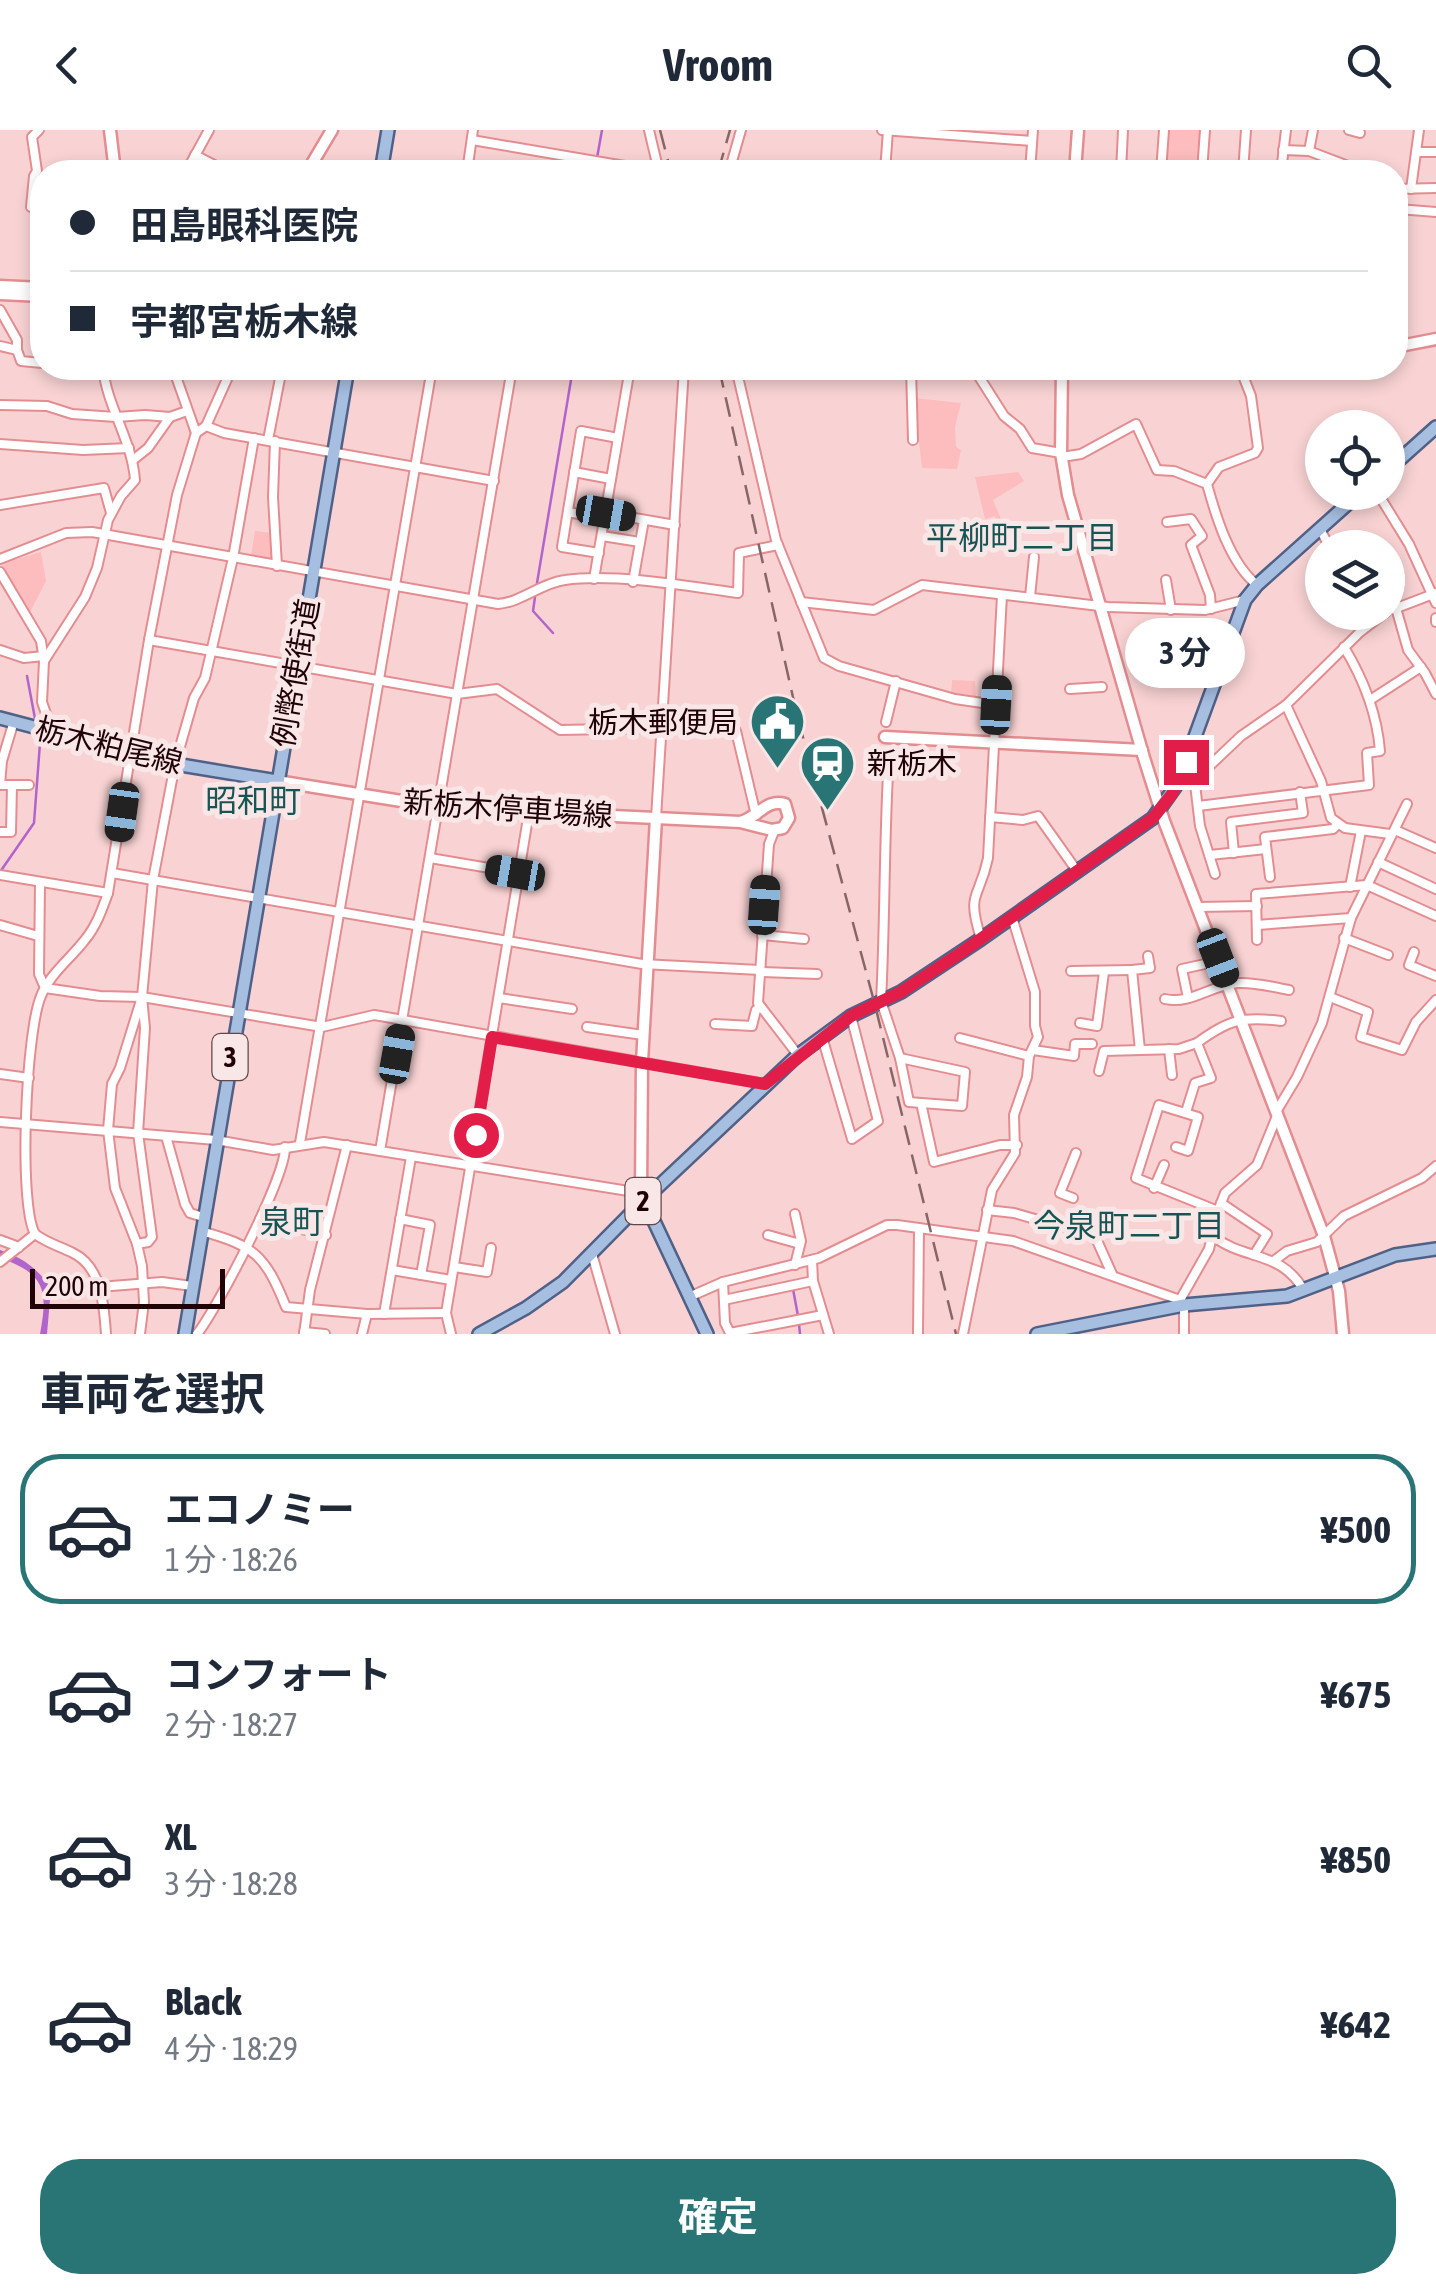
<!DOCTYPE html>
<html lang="ja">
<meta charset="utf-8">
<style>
:root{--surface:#fff;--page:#f2f2f3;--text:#1f2937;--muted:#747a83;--line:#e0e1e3;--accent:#297475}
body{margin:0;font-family:"Asap Condensed","Noto Sans JP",sans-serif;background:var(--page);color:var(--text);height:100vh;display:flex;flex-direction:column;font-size:38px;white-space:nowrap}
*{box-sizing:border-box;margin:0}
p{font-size:32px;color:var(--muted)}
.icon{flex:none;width:55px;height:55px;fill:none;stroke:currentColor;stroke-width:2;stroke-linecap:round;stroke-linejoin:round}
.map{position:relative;height:1204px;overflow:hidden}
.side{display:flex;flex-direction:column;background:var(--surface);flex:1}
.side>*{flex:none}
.top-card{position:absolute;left:30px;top:30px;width:1378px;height:220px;border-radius:40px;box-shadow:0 5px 15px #0003;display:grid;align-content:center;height:220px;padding:0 40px;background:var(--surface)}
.buttons{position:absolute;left:1305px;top:280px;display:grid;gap:20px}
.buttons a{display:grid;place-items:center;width:100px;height:100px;border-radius:50%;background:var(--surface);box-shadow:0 5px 15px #0003;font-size:50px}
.scale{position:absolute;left:30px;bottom:25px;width:195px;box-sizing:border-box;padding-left:10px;border:5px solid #200306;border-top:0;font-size:28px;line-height:35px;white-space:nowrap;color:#200306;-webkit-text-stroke:8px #f9e6e6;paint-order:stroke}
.end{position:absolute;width:45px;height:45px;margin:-22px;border:12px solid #e11d48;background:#fff;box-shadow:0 0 0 5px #fff}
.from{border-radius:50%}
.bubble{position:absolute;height:70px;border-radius:35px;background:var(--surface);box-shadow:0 5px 15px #0003;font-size:32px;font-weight:700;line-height:70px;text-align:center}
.car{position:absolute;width:30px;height:60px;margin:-30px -15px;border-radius:12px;box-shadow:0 0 8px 2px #0007;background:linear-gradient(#222 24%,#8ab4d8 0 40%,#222 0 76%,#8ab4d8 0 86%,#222 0)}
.top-card b{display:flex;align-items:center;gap:35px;height:95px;font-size:38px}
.top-card b+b{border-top:2px solid var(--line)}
.top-card i{width:25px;height:25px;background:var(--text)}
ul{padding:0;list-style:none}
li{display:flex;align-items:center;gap:30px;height:150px;margin:0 20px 15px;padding:0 20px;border:5px solid transparent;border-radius:40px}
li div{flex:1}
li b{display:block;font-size:38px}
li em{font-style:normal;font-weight:700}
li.current{border-color:var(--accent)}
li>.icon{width:90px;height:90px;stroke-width:1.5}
h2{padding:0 40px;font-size:45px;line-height:120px}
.primary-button{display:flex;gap:20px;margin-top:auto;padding:20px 40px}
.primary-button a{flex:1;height:115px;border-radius:40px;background:var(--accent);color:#fff;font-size:40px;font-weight:700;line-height:115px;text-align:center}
header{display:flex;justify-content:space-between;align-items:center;height:130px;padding:0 40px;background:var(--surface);font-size:45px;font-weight:700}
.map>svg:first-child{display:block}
</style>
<header><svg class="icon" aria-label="back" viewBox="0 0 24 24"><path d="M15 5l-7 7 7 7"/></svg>Vroom<svg class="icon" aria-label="search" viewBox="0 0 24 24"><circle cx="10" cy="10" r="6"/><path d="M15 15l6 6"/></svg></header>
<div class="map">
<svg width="1436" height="1204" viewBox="0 0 1436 1204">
<rect width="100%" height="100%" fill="#f9d3d4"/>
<!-- green -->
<g fill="#fdbcbe">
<path d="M1168 0H1202L1199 42H1165Z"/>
<path d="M914 268 961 273 955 297 956 317 961 320 957 339 922 338Z"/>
<path d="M1018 342 1024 351 993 370 1003 394 999 397 995 386 985 389 975 347Z"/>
<path d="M255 401 272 403 274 429 251 426Z"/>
<path d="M41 422 46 451 29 484 14 465 0 431 13 425 17 429Z"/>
<path d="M952 550 975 551 976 571 951 565Z"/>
</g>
<!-- water -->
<path fill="#b164cc" d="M0 1120C22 1127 38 1139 51 1158L47 1204H40C48 1161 46 1144 0 1128Z"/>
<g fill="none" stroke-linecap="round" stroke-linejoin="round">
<!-- stream -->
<g stroke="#b164cc" stroke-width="2.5">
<path d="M597 28 602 0"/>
<path d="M537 453 573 238"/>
<path d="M535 467 533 481 553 503"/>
<path d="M27 546 36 594"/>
<path d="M0 742 34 693 40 613 38 602"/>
<path d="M118 1054 127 1079"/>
<path d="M141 1115 147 1166"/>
<path d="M793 1159 798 1186"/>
<path d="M799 1194 800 1204"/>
</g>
<defs>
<g id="street">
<path d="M39 0 32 7 37 41 34 46 31 77 42 79"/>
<path d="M649 0 659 42"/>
<path d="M882 0 1032 11"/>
<path d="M1349 0 1360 3"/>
<path d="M472 10 660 42"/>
<path d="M1283 20 1309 21 1364 42"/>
<path d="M1309 21 1313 0"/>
<path d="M1416 22H1436"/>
<path d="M195 25 228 42"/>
<path d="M730 36 816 42"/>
<path d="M186 42 209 0"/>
<path d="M467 42 473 0"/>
<path d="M729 42 741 0"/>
<path d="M885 42 888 0"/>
<path d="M1030 42 1033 0"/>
<path d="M1121 42 1123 0"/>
<path d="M1161 42 1164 0"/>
<path d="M1202 42 1205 0"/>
<path d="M1243 42 1246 0"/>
<path d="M1281 42 1286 0"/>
<path d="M1395 59 1436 58"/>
<path d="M1411 59 1419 0"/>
<path d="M1398 79 1436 82"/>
<path d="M0 180 17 210V220"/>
<path d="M0 216 17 220 21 231 42 233"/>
<path d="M86 238 103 239"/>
<path d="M173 238 196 303"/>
<path d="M736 238 776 410 824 528 839 536 955 569 996 575"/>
<path d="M911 238 913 310"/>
<path d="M978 238V245L1004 286 1020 299 1032 318 1061 323"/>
<path d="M1240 238 1251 266 1258 318 1255 323 1219 337 1207 354C1216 387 1230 433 1257 455"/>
<path d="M0 275 47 276 72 284 116 287 145 285 170 287 187 281"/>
<path d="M206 296 224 303 494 351"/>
<path d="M254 308 233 428 205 548 194 568 175 634 153 750 142 867 322 897 374 885 386 887 765 954"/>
<path d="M268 310 282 238"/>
<path d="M275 311 273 367 277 436"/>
<path d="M0 314 83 320 129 318"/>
<path d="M1062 327 1081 324 1136 294 1157 340 1174 341 1207 354"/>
<path d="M133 330 148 318 170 287"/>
<path d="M574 342 611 349"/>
<path d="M1377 362 1409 414 1436 473"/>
<path d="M0 375 104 358 111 383"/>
<path d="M568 382 605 389"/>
<path d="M606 383 675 395"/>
<path d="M1167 392 1191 389 1202 406 1191 415 1210 465 1211 479"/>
<path d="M1320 399 1330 418"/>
<path d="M602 406 640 412"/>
<path d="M599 423 562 417 581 301 618 308"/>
<path d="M0 429 66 403 92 402 498 474C522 472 541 453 565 450 612 443 690 456 738 463L739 423 778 415"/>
<path d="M0 442 41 511 44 531 42 572 52 601"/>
<path d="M594 449 630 238"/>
<path d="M1166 450 1171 480"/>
<path d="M633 452 644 390"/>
<path d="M1030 467 1034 427"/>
<path d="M801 472 874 480 922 455 1108 477 1205 480 1245 470"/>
<path d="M1396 478 1408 520 1425 543 1436 564"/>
<path d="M1394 479 1436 463"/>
<path d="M1436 488V492"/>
<path d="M149 510 457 564 497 559 560 600 661 598 736 601 756 685"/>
<path d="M0 520 24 528 44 526"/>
<path d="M44 531 85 467 97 438 108 390 121 366 135 350C132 310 107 277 103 238"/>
<path d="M1070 559 1102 557"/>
<path d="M1370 570 1421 537"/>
<path d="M1286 575 1321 651 1331 688 1345 698 1390 704"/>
<path d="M14 591 2 631 0 655H29"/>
<path d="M886 592 896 551"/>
<path d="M879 623 887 635 888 644C884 720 885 795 881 871L900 928 965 942 962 976 921 973"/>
<path d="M1183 641 1200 645 1241 606 1286 575 1360 502 1386 482"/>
<path d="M1194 646 1200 696 1215 744"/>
<path d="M1198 676 1369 655 1367 623 1380 621C1377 583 1364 550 1344 517"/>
<path d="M990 687 1023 690 1038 686 1077 741"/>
<path d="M656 688 684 238"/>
<path d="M775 699 769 714 758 873 798 925"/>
<path d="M1395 700 1436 718"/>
<path d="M0 702H11L12 655"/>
<path d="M1234 723 1231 692 1303 683 1300 662"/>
<path d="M1210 725 1266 719"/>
<path d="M430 728 519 743"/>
<path d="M1378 732 1436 759"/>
<path d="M112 743 642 834 760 840"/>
<path d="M0 745 108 763"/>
<path d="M1270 747 1265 707 1333 699 1337 695"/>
<path d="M40 752 39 844 45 858 100 866 142 867"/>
<path d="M1350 757 1361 701"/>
<path d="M1197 777 1257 776"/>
<path d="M0 795 38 806"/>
<path d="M1257 795 1351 788"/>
<path d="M762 805 804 809"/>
<path d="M1344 808 1388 825"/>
<path d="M981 809C966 760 979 771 988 728L1002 465"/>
<path d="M1257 810 1256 764 1367 755 1436 786"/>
<path d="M1414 822 1409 835 1436 846"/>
<path d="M1071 841 1132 840"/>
<path d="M760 842 817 844"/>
<path d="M1330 867 1368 882 1361 907 1402 920 1416 892 1436 870"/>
<path d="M499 868 572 879"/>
<path d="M1188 868 1182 839 1205 834"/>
<path d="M1165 869C1191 875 1213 854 1238 853 1255 852 1273 857 1289 860"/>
<path d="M1080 893 1097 896 1104 842"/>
<path d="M715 894 752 896 756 880 759 878"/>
<path d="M587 897 643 905"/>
<path d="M822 907 852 1009 878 991 851 886"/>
<path d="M960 908 1029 926"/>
<path d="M1169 919 1172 945"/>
<path d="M1033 920 1074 926 1075 914H1092"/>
<path d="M1140 920 1132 840 1150 838 1148 826"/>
<path d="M900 928 909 972 921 973 934 1032 1000 1015H1017"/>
<path d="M1099 941 1104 921 1179 919 1197 913"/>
<path d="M0 944 29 948"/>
<path d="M1186 982 1195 953 1211 948 1197 913C1228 890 1242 886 1281 891"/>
<path d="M1276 982 1297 947 1322 893 1351 788 1407 674"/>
<path d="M0 992 216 1010 273 1020 324 1012 641 1063"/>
<path d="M166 1006 185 1074 190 1083 203 1087"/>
<path d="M300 1013 432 238"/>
<path d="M1176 1017 1188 1021 1198 987 1159 975 1136 1048 1218 1081 1209 1119 1180 1170"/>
<path d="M380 1021 512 238"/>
<path d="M1154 1058 1164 1035"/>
<path d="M1073 1068 1060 1063 1076 1023"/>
<path d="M1221 1073 1267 1104 1254 1125"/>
<path d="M987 1080 1014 1083 1066 1098 1073 1096 1095 1106 1112 1144"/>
<path d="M1218 1081 1225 1063 1257 1035 1277 986"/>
<path d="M260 1089 326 1105"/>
<path d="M400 1089 430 1095 421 1145"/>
<path d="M201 1101C255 1116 265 1125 286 1177L367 1184 446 1183"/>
<path d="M768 1105 800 1114"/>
<path d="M1213 1106C1244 1131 1282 1120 1304 1161"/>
<path d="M0 1110 19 1117"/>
<path d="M137 1114 148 1112 152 1107 138 1003 145 898 142 867"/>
<path d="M592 1124 615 1204"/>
<path d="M812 1130 813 1151 829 1204"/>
<path d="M1275 1130 1287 1121 1317 1112 1344 1086 1422 1048 1436 1036"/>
<path d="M0 1132 35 1104"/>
<path d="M795 1135 801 1111 795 1084"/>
<path d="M454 1137 487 1142 491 1118"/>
<path d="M392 1140 451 1150"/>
<path d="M723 1152 725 1193 730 1203 823 1185"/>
<path d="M99 1157 162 1152 192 1156"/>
<path d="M689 1167 723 1152 819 1128 887 1095H897L1013 1111 1180 1170 1184 1175V1204"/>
<path d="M724 1170 813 1151"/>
<path d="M384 1184 411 1027"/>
<path d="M304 1202 325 1204"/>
<path d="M106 1204C104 1176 102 1137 73 1123 59 1116 47 1113 35 1104 18 1073 26 901 41 866 49 845 70 829 84 811 96 797 102 780 108 763L149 510 177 365 196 303 206 296 232 238"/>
<path d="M140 1204 144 1172 142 1136 137 1114 115 1058 108 1000 112 954 120 938 142 867"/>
<path d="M197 1204C217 1179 286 1047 285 1017"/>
<path d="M304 1204 310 1160 347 1015"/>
<path d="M362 1204 367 1184"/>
<path d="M451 1204 446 1183 529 682"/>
<path d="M918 1204 919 1098"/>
<path d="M963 1204 992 1060 1015 1023 1014 985 1027 947 1029 926 1038 907 1035 896V862L1012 787"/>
</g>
<g id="secondary">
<path d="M110 0 115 42"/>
<path d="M307 42 332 0"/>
<path d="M1075 42 1078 0"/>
<path d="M0 156 42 158"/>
<path d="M0 164 42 166"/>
<path d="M1395 217 1436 209"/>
<path d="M1062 238 1061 323 1068 365 1144 628 1164 691 1324 1106 1339 1161 1343 1204"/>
<path d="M885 607 1142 620"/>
<path d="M277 651 445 678 740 692 772 700 783 698 789 688 785 674C766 668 758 688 740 692"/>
<path d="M644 1070 641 1063 642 932 656 688"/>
</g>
<g id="primary">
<path d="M381 42 388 0"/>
<path d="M1388 340 1436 297"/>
<path d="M0 588 175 634 277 651"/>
<path d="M644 1070 707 1204"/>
<path d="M185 1204 348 238"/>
<path d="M479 1204 526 1178 563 1152 644 1070 798 925 851 886 901 862 981 809 1153 688 1178 653 1245 470 1257 455 1361 362"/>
<path d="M1037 1204 1184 1175 1287 1166 1395 1125 1436 1119"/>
</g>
</defs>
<!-- street casing -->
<use href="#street" stroke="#e48d91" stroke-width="12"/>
<!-- secondary casing -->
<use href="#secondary" stroke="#e48d91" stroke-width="15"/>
<!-- primary casing -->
<use href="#primary" stroke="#506187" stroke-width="16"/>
<!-- street -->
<use href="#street" stroke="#fff" stroke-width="8"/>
<!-- secondary -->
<use href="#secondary" stroke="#fff" stroke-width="10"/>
<!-- primary -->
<use href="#primary" stroke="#a6bee0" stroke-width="11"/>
<!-- rail -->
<g stroke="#876668" stroke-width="2.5" stroke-dasharray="20 10" stroke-linecap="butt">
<path d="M660 0 671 42"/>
<path d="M718 42 730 0"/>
<path d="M719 238 797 585 875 875 956 1204"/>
</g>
</g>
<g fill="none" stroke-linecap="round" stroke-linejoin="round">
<!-- route -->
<path stroke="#e11d48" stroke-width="12" d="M476 1005 492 907 765 954 851 886 901 862 962 822 1153 688 1172 664 1186 632"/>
</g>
<!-- icons -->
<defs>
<symbol id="civic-pin" viewBox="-11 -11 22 30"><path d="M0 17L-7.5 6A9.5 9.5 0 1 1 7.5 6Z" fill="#297475" stroke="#f9e6e6"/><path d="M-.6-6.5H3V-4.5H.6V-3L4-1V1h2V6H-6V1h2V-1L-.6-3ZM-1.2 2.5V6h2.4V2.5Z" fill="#fff"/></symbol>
<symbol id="station-pin" viewBox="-11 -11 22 30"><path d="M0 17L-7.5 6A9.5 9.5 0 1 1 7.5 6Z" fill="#297475" stroke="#f9e6e6"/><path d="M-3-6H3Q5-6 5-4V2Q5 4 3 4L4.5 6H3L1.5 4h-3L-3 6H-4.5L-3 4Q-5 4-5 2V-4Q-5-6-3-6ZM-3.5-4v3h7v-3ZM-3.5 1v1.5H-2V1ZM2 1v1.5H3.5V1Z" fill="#fff"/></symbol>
</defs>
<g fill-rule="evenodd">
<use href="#civic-pin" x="746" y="560" width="63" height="86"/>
<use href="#station-pin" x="796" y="602" width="63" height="86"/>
</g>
<g text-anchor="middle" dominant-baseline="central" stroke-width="10" stroke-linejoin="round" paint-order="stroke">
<!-- shield labels -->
<g fill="#f9e6e6" stroke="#614749" stroke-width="2.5">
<rect x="212.5" y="904" width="35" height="46" rx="8"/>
<rect x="625.5" y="1048" width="35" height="46" rx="8"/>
</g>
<g font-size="28" font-weight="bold" fill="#200306">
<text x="230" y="927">3</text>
<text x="643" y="1071">2</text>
</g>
<!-- street labels -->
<g font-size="30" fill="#200306" stroke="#f9e6e6">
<text transform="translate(295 543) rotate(-80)">例幣使街道</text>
<text transform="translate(109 615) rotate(14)">栃木粕尾線</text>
<text transform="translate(508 678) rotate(4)">新栃木停車場線</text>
</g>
<!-- poi labels -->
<g font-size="30" fill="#200306" stroke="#f9e6e6" text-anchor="end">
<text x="738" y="592">栃木郵便局</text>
<text x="867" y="633" text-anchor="start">新栃木</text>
</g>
<!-- neighbourhood labels -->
<g font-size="32" fill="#175455" stroke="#f9e6e6">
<text x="1022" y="407">平柳町二丁目</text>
<text x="253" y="670">昭和町</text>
<text x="292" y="1091">泉町</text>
<text x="1129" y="1095">今泉町二丁目</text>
</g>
</g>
</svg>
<div class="buttons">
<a><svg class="icon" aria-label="locate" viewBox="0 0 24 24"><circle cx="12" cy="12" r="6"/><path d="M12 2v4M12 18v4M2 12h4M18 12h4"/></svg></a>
<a><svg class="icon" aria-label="layers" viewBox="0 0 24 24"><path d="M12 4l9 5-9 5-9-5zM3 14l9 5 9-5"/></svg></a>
</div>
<div class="scale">200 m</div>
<i class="end from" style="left:476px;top:1005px"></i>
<i class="end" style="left:1186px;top:632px"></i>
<div class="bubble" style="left:1125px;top:488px;width:120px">3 分</div>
<i class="car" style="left:606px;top:383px;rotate:100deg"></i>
<i class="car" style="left:996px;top:575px;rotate:3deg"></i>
<i class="car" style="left:122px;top:682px;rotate:188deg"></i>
<i class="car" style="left:515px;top:743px;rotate:280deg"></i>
<i class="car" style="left:764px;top:775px;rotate:4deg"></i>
<i class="car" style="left:1218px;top:828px;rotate:159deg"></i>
<i class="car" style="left:397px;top:924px;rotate:10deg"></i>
<div class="top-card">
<b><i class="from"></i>田島眼科医院</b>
<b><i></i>宇都宮栃木線</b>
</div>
</div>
<section class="side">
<h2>車両を選択</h2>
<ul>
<li class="current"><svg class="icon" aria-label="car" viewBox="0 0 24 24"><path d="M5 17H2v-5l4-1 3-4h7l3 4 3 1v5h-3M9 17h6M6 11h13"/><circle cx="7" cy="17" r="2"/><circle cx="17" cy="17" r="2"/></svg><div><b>エコノミー</b><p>1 分 · 18:26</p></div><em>¥500</em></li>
<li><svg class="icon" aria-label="car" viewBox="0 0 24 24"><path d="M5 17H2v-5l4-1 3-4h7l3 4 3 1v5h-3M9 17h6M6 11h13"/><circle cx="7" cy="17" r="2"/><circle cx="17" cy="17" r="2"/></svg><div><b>コンフォート</b><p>2 分 · 18:27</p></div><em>¥675</em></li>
<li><svg class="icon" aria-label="car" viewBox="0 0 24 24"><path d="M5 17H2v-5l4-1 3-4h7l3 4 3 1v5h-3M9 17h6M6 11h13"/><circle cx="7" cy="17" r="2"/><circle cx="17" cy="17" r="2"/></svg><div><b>XL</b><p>3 分 · 18:28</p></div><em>¥850</em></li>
<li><svg class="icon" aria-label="car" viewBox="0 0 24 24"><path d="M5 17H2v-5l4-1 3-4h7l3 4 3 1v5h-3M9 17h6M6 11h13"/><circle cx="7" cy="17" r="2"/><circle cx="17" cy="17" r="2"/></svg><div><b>Black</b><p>4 分 · 18:29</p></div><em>¥642</em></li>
</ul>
<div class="primary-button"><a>確定</a></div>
</section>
